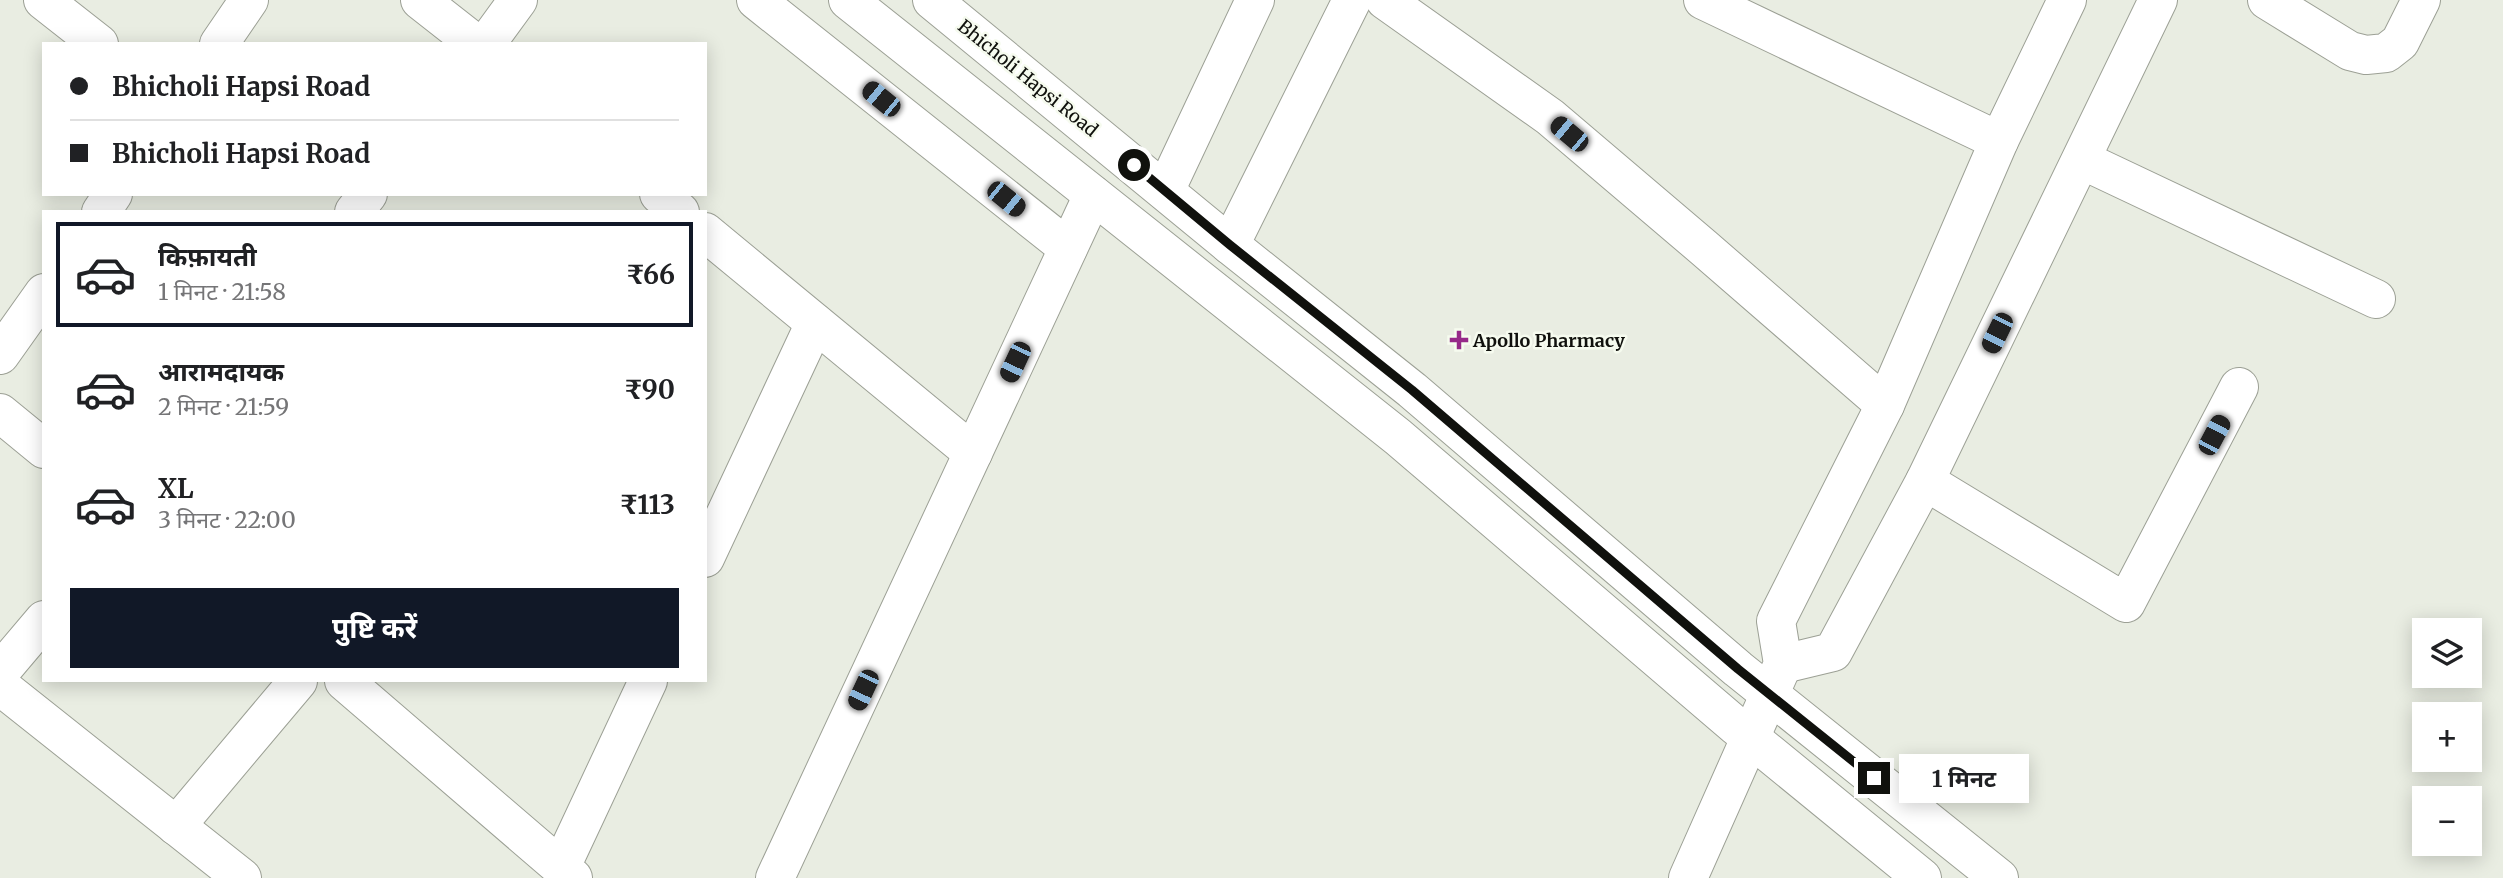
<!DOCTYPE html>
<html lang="hi">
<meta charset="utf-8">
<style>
:root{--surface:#fff;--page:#f6f6f6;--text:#202124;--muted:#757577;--line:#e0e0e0;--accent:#111827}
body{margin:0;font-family:Merriweather,"Noto Sans Devanagari",serif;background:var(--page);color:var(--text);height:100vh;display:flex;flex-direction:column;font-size:26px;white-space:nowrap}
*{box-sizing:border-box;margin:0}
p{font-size:23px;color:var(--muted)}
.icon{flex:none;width:38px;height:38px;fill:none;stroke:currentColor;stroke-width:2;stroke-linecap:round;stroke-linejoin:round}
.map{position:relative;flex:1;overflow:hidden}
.drawer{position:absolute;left:42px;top:210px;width:665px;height:472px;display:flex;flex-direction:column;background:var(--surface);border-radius:0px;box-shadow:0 4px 18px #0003}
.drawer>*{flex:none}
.hud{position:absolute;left:42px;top:42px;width:665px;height:154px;border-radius:0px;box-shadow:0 4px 18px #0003;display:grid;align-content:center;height:154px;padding:0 28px;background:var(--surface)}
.buttons{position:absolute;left:2412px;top:618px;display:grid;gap:14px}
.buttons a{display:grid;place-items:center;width:70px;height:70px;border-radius:0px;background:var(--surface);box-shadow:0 4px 18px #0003;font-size:35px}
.end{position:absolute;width:32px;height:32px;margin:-16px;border:9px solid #10110d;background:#fff;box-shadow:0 0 0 4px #fff}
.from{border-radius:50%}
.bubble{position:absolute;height:49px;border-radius:0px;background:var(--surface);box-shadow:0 4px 18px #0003;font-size:23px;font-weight:700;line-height:49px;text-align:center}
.car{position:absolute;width:21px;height:42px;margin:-21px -10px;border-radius:9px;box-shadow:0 0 5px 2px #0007;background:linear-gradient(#222 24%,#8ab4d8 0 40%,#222 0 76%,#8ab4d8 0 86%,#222 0)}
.hud b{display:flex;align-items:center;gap:24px;height:66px;font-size:26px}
.hud b+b{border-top:2px solid var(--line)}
.hud i{width:18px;height:18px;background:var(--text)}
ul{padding:12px 0 0;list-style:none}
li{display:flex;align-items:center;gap:21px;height:105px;margin:0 14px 10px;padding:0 14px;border:4px solid transparent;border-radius:0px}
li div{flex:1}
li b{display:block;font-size:26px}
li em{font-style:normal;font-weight:700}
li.on{border-color:var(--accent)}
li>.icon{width:63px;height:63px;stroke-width:1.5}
.button{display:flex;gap:14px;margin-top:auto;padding:14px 28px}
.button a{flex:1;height:80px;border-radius:0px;background:var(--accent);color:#fff;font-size:28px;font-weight:700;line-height:80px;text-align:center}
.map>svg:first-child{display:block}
</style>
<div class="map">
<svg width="2503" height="878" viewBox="0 0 2503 878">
<rect width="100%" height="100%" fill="#e9ede2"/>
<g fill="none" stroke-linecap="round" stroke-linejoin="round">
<defs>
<g id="minor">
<path d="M43 0 99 44"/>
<path d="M420 0 476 44"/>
<path d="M756 0 1068 248"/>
<path d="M848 0 1398 437 1736 726 1922 878"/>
<path d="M932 0 1230 245 1412 390 1738 669 1999 878"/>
<path d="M1385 0 1550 117 1704 248 1885 405"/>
<path d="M1703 0 1999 141"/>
<path d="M2267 0 2350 51 2366 55 2386 53 2400 42 2421 0"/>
<path d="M219 44 249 0"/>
<path d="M486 44 518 0"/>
<path d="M2082 160 2376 299"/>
<path d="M1165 191 1255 0"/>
<path d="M659 194 680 212"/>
<path d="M101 212 113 194"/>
<path d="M354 212 368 194"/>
<path d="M705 232 973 453"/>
<path d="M1230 245 1352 0"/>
<path d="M0 355 44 293"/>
<path d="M0 413 44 449"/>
<path d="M1925 481 2126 603 2239 387"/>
<path d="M705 558 815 323"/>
<path d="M1783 664 1833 652 1925 481 2158 0"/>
<path d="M0 672 44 620"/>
<path d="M344 681 573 878"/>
<path d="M0 686 242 878"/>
<path d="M176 826 298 681"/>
<path d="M561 867 648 681"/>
<path d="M775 878 1093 195"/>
<path d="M1688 878 1783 664 1776 621 1885 405 1999 141 2067 0"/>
</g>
</defs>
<!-- minor casing -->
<use href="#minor" stroke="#9ca095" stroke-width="40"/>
<!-- minor -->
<use href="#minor" stroke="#fff" stroke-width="38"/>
</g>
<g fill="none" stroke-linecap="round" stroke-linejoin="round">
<!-- route -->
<path stroke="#10110d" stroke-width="9" d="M1134 165 1230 245 1412 390 1738 669 1874 778"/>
</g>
<!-- markers -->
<path fill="#962889" stroke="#f6fbef" stroke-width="2.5" d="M1455.5 329.5h7v7h7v7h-7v7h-7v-7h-7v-7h7z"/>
<g text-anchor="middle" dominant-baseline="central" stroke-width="5" stroke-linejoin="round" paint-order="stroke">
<!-- street labels -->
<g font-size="18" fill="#10110d" stroke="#f6fbef">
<text transform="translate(1028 78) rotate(39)">Bhicholi Hapsi Road</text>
</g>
<!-- poi labels -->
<g font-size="18" font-weight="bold" fill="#10110d" stroke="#f6fbef" text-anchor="start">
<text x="1473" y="340">Apollo Pharmacy</text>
</g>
</g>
</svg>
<div class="buttons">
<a><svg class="icon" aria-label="layers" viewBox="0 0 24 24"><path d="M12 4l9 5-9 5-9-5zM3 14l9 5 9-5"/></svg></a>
<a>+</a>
<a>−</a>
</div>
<i class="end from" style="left:1134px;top:165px"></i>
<i class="end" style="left:1874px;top:778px"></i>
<div class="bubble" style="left:1899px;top:754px;width:130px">1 मिनट</div>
<i class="car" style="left:881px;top:99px;rotate:309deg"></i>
<i class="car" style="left:1569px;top:134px;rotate:310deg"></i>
<i class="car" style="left:1006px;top:199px;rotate:129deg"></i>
<i class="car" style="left:1997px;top:333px;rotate:206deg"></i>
<i class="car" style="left:1015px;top:362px;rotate:205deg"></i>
<i class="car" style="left:2214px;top:435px;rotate:28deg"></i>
<i class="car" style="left:863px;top:690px;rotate:205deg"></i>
<div class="hud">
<b><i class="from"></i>Bhicholi Hapsi Road</b>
<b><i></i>Bhicholi Hapsi Road</b>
</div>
<section class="drawer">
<ul>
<li class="on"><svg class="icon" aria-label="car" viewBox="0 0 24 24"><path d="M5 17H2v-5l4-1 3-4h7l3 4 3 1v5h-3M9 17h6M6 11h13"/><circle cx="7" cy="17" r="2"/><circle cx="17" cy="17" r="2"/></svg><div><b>किफ़ायती</b><p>1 मिनट · 21:58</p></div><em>₹66</em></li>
<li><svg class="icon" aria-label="car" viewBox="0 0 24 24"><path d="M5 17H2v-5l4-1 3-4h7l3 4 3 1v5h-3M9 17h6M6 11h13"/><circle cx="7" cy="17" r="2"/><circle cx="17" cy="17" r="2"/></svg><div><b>आरामदायक</b><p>2 मिनट · 21:59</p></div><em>₹90</em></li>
<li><svg class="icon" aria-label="car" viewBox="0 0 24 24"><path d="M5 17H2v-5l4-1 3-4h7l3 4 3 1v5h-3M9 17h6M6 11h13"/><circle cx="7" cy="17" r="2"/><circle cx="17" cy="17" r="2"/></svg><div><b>XL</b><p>3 मिनट · 22:00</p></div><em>₹113</em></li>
</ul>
<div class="button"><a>पुष्टि करें</a></div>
</section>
</div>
